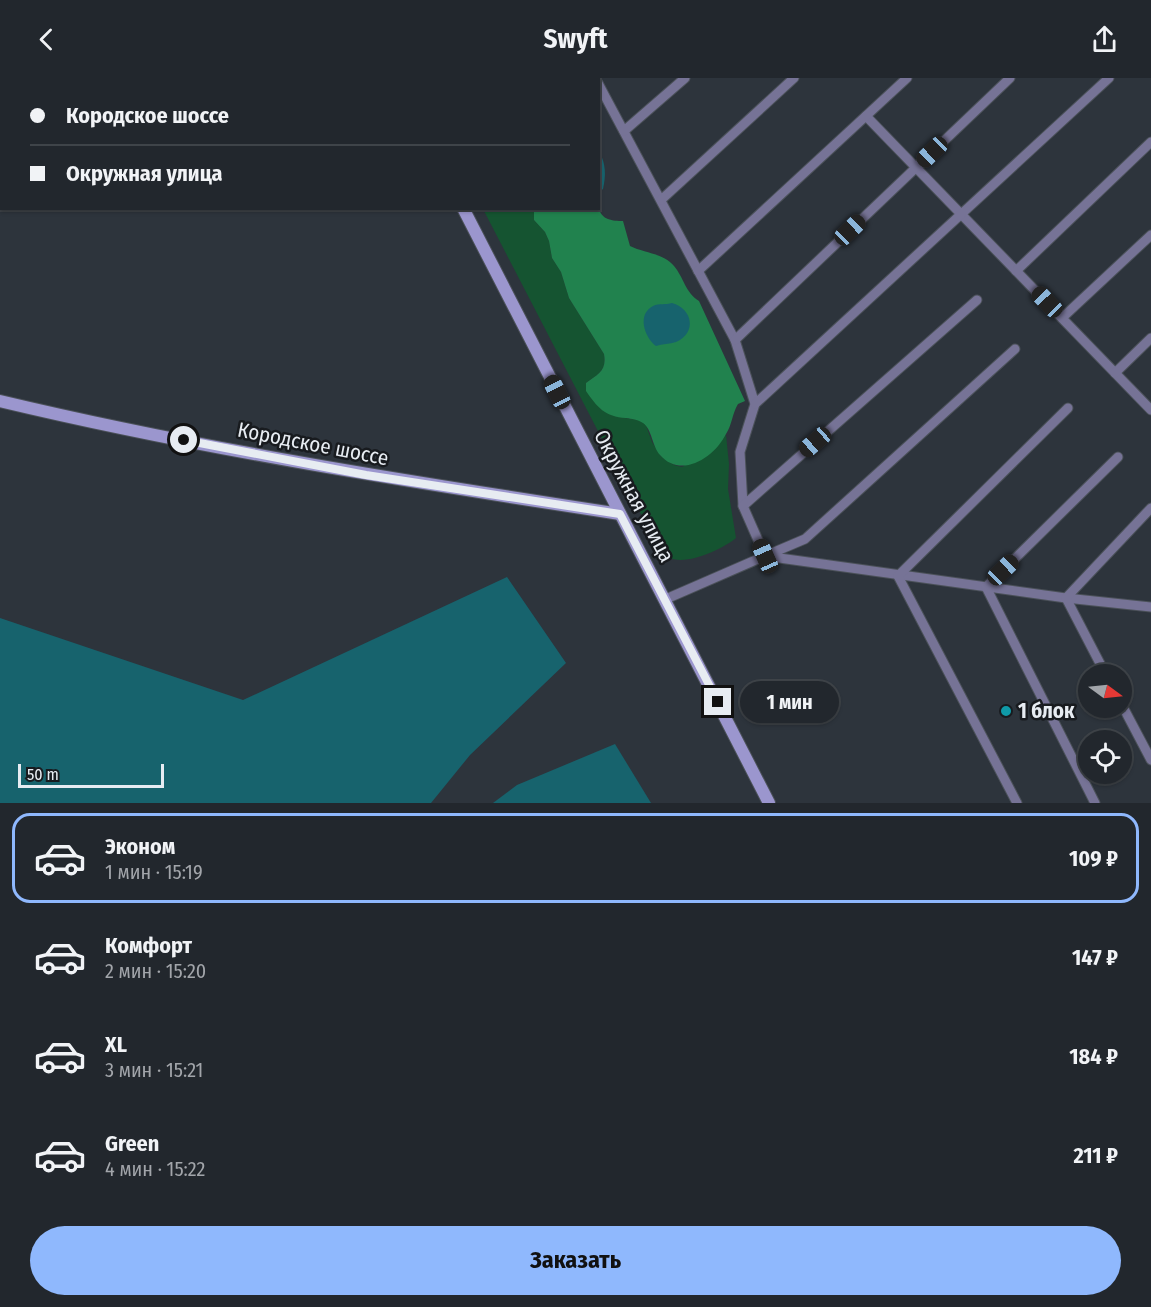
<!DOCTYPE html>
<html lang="ru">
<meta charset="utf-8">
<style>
:root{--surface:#22272d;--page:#2a2f35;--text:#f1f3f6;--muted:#a2a5aa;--line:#3f4449;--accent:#8fb8fd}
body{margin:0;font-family:"Fira Sans Condensed",sans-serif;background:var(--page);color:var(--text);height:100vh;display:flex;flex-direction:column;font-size:22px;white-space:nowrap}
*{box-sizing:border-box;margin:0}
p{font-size:20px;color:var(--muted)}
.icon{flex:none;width:33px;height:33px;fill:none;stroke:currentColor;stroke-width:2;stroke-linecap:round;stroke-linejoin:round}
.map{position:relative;height:725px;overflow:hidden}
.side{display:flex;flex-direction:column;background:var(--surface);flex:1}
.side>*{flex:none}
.guide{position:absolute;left:0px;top:0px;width:600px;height:132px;box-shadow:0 2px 4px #0004,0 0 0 2px var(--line);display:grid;align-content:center;height:132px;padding:0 30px;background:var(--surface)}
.needle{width:39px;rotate:105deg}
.tools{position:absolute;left:1078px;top:586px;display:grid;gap:12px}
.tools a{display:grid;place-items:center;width:54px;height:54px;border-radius:50%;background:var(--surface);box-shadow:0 2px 4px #0004,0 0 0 2px var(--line);font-size:30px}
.scale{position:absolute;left:18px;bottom:15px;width:146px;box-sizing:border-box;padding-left:6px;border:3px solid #e7ecf2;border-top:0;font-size:16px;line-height:21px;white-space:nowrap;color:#e7ecf2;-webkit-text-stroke:4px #181b1f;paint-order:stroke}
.end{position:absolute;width:27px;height:27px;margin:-14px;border:8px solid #e7ecf2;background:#111;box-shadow:0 0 0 3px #111}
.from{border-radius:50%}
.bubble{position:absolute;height:42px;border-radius:21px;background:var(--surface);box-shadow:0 2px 4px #0004,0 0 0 2px var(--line);font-size:20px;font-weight:700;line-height:42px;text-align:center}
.car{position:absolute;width:18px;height:36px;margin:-18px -9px;border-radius:8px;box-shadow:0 0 4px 2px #0007;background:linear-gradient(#222 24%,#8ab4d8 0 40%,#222 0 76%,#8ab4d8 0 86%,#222 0)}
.guide b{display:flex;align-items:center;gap:21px;height:57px;font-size:22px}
.guide b+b{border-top:2px solid var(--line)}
.guide i{width:15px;height:15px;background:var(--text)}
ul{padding:10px 0 0;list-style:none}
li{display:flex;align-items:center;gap:18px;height:90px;margin:0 12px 9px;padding:0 18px;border:3px solid transparent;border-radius:18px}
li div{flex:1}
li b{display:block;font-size:22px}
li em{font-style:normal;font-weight:700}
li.active{border-color:var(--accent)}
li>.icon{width:54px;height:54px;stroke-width:1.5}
.primary-button{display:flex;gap:12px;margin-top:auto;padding:12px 30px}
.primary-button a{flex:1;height:69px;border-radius:36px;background:var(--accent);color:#111;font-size:24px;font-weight:700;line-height:69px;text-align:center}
header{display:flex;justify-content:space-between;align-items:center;height:78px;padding:0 30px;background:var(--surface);font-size:27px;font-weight:700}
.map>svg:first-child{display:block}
</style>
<header><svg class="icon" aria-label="back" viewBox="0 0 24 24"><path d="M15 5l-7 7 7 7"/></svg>Swyft<svg class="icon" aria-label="share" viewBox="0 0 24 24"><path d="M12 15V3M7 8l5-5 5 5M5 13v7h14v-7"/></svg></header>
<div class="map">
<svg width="1151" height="725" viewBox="0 0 1151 725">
<rect width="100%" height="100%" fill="#2d343c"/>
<!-- green -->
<path fill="#155431" d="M483 131H540L534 134V142L545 154 549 163 552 180 561 194 569 220 604 276C607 293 598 296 586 305L625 340 640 342 646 347 652 364 661 378 674 387 682 389 716 369 726 357 729 386 728 411 736 460C723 471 685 489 668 479 665 477 661 472 658 469Z"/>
<!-- forest -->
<path fill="#21824e" d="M599 130C601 142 613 143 623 143L630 168C644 175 663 175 674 188 684 200 685 214 699 223L745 323 738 326C732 336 732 347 726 356 714 380 681 401 660 377 652 368 652 351 643 345 637 341 632 341 626 340 605 339 597 329 586 313V305C598 296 607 293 604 276L569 220 561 194 552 180 549 163 545 154 534 142V134L540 131Z"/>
<!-- water -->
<g fill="#17636d">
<path d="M599 73C606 86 606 97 603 111L599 114Z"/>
<path d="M672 225C693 231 697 255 676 264 670 266 662 266 656 268 644 259 637 236 653 228 659 225 666 227 672 225Z"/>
<path d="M507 499 566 585 470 677 431 725H0V540L243 622Z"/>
<path d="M615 666 651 725H493L517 707Z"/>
</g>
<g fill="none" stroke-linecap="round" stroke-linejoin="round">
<defs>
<g id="service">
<path d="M598 5 735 262 755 326 740 374 743 428 765 478 805 461 1015 271"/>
<path d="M866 38 1151 332"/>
<path d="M624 53 685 0"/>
<path d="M661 122 794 0"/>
<path d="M698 193 907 0"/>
<path d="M1016 193 1151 64"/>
<path d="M1062 240 1151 157"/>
<path d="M735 262 1010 0"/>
<path d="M1115 295 1151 260"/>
<path d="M755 326 1109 0"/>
<path d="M743 428 977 222"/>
<path d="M666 521 765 478 1066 520 1151 529"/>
<path d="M1106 597 1066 520 1151 430"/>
<path d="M1122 627 1151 682"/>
<path d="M1017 725 898 498 1068 330"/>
<path d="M1095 725 986 509 1118 379"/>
</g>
<g id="secondary">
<path d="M396 0V2"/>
<path d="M463 130 769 725"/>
<path d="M0 323C205 372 412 404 620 436"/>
</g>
</defs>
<!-- service casing -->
<use href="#service" stroke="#4b5159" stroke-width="11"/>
<!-- secondary casing -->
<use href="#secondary" stroke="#4b5159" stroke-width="14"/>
<!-- service -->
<use href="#service" stroke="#767396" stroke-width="9"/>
<!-- secondary -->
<use href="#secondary" stroke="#9b96ce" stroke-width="12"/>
</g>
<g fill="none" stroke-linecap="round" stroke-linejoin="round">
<!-- route -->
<path stroke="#e7ecf2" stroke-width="8" d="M184 362 366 397 620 436 718 624"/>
</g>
<!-- markers -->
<circle fill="#0f9aa8" stroke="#181b1f" stroke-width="2" cx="1006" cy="633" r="6"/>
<g text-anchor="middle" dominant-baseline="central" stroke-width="5" stroke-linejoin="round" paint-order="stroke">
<!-- street labels -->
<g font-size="21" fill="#e7ecf2" stroke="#181b1f">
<text transform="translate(313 366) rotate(11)">Кородское шоссе</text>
<text transform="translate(634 418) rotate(62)">Окружная улица</text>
</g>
<!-- poi labels -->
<g font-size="21" font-weight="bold" fill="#e7ecf2" stroke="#181b1f" text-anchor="start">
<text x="1018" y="633">1 блок</text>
</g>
</g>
</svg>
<div class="tools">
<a><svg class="needle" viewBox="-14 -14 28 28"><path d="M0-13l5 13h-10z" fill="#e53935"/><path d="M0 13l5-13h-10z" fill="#a2a5aa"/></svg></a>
<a><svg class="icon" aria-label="locate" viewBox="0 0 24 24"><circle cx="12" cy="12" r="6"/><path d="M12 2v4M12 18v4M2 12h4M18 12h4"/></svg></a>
</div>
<div class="scale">50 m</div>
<i class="end from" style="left:184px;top:362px"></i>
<i class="end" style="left:718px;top:624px"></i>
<div class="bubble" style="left:740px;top:603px;width:99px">1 мин</div>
<i class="car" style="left:932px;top:74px;rotate:226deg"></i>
<i class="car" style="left:850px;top:152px;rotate:46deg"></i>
<i class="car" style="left:1047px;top:224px;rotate:316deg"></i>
<i class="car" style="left:557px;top:314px;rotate:333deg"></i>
<i class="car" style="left:815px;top:364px;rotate:229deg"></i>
<i class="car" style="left:765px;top:478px;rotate:336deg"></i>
<i class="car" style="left:1003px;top:492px;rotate:46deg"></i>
<div class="guide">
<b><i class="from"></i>Кородское шоссе</b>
<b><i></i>Окружная улица</b>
</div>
</div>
<section class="side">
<ul>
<li class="active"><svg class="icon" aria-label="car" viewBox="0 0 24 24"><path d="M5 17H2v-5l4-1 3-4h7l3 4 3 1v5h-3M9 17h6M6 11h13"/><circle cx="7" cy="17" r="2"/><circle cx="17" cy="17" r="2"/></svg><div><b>Эконом</b><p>1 мин · 15:19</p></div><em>109 ₽</em></li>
<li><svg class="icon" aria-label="car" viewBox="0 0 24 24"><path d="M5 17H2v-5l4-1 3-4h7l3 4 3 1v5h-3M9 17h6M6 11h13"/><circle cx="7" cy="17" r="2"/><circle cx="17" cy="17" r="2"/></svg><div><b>Комфорт</b><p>2 мин · 15:20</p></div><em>147 ₽</em></li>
<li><svg class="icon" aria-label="car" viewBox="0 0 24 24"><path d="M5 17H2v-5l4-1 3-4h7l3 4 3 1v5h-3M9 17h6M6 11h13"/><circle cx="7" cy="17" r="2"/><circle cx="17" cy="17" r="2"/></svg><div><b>XL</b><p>3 мин · 15:21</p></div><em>184 ₽</em></li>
<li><svg class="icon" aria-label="car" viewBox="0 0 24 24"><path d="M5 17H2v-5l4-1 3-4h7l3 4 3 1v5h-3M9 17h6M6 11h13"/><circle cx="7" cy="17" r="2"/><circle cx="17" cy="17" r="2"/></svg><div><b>Green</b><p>4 мин · 15:22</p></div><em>211 ₽</em></li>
</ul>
<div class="primary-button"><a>Заказать</a></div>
</section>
